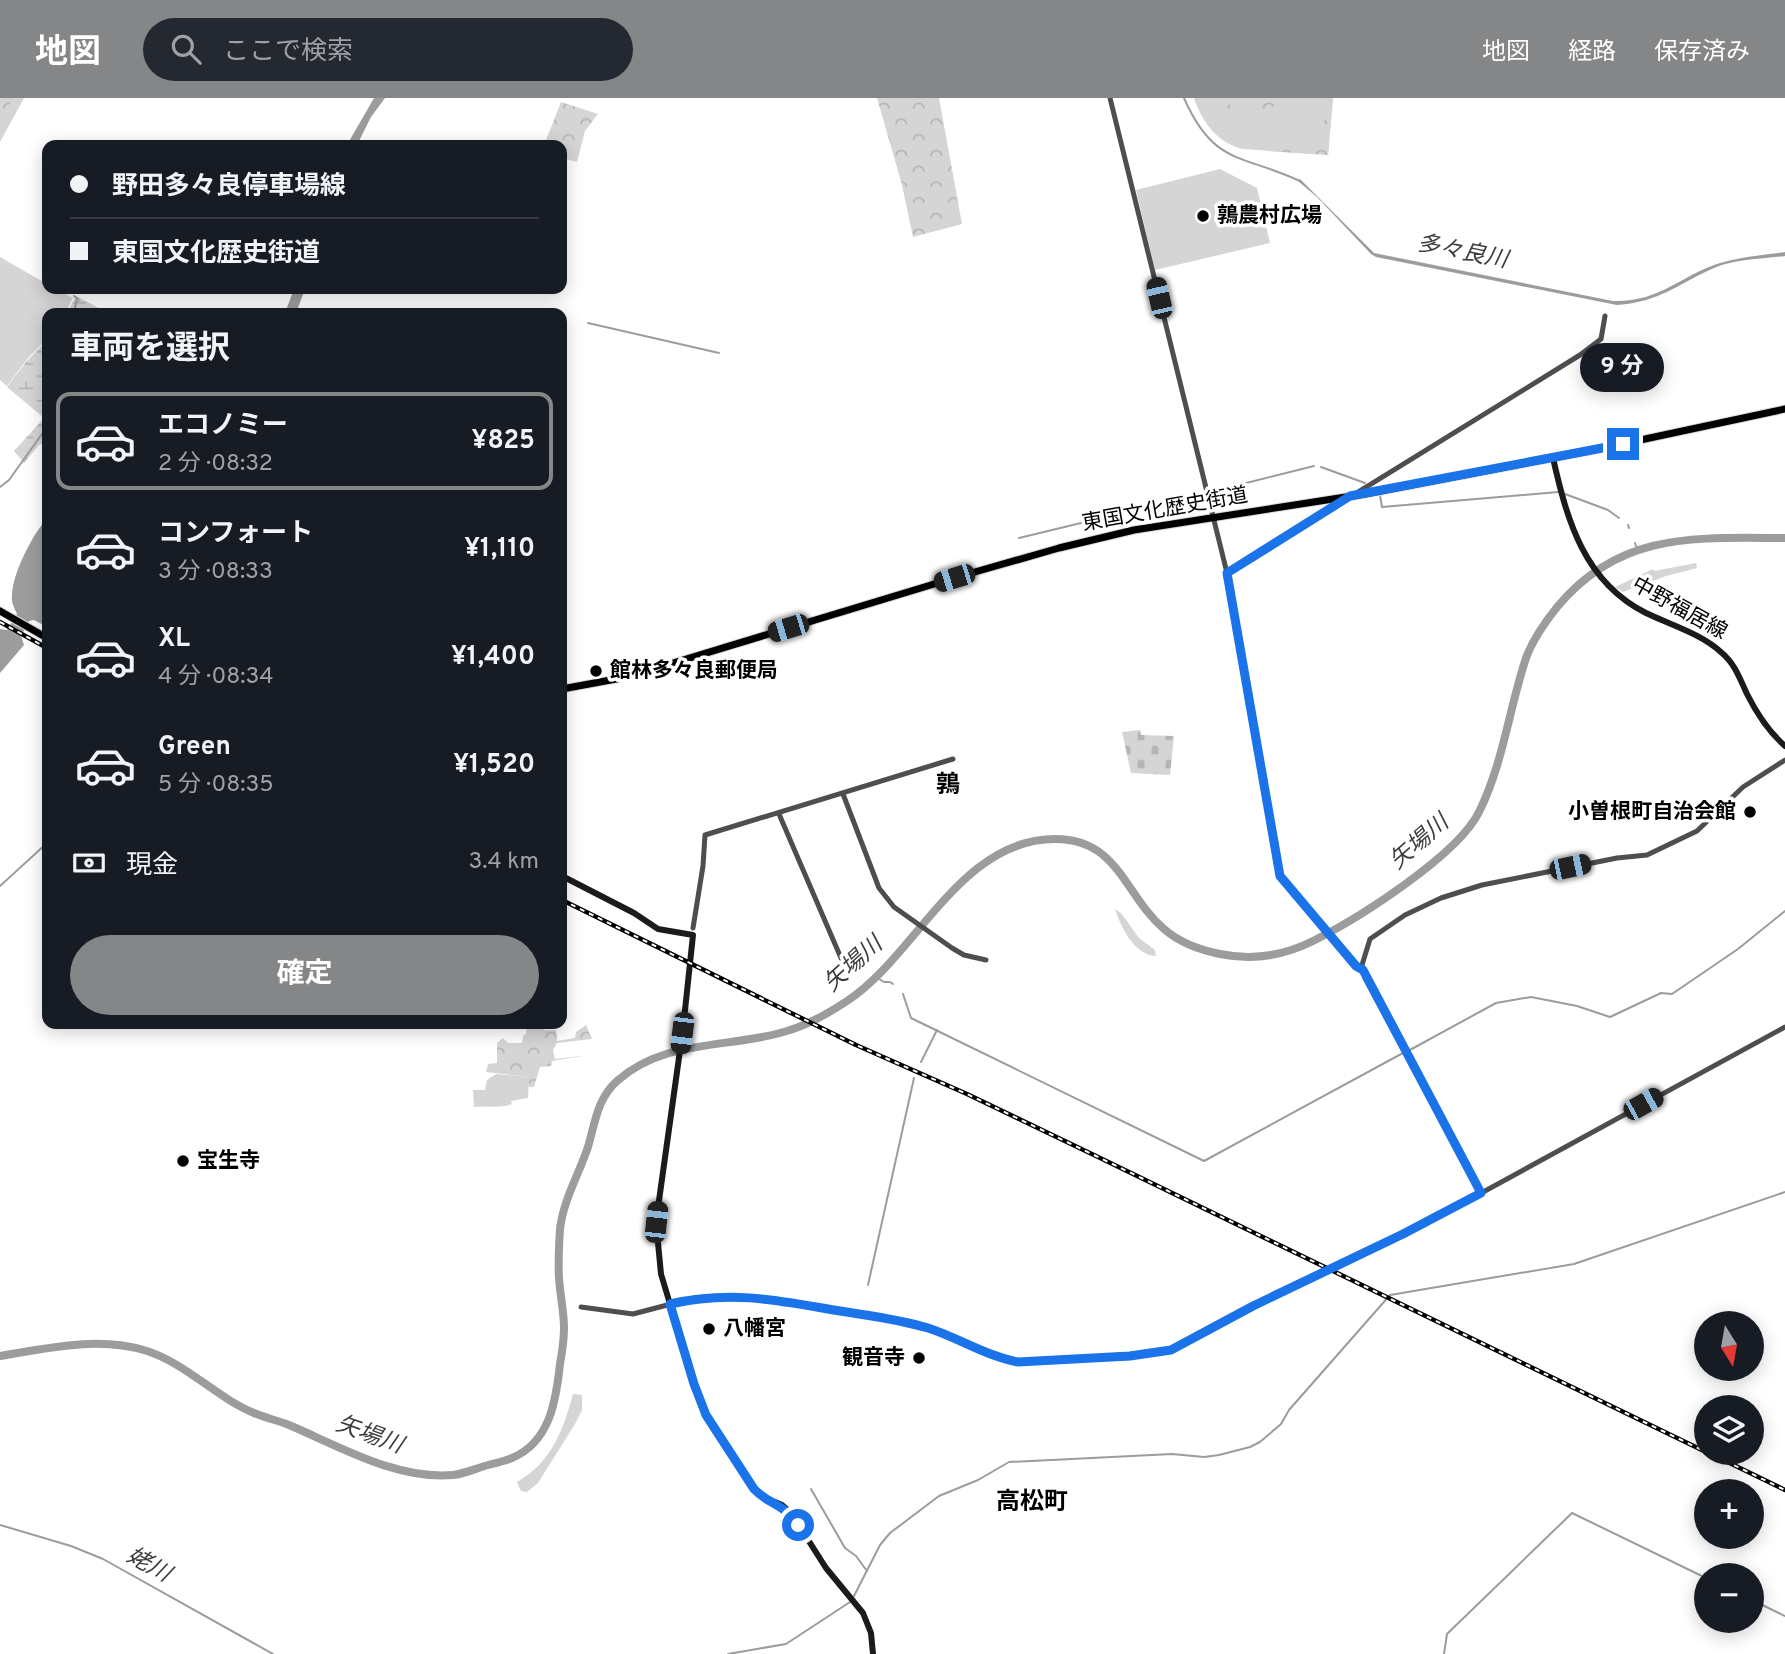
<!DOCTYPE html>
<html lang="ja">
<meta charset="utf-8">
<style>
:root{--surface:#171b24;--page:#242831;--text:#f1f3f6;--muted:#9ea1a6;--line:#363941;--accent:#858687}
body{margin:0;font-family:Overpass,"Noto Sans JP",sans-serif;background:var(--page);color:var(--text);height:100vh;display:flex;flex-direction:column;font-size:26px;white-space:nowrap}
*{box-sizing:border-box;margin:0}
p{font-size:23px;color:var(--muted)}
.icon{flex:none;width:38px;height:38px;fill:none;stroke:currentColor;stroke-width:2;stroke-linecap:round;stroke-linejoin:round}
.map{position:relative;flex:1;overflow:hidden}
.sheet{position:absolute;left:42px;top:210px;width:525px;height:721px;display:flex;flex-direction:column;background:var(--surface);border-radius:14px;box-shadow:0 4px 18px #0003}
.sheet>*{flex:none}
.banner{position:absolute;left:42px;top:42px;width:525px;height:154px;border-radius:14px;box-shadow:0 4px 18px #0003;display:grid;align-content:center;height:154px;padding:0 28px;background:var(--surface)}
.needle{width:46px;rotate:169deg}
.controls{position:absolute;left:1694px;top:1213px;display:grid;gap:14px}
.controls a{display:grid;place-items:center;width:70px;height:70px;border-radius:50%;background:var(--surface);box-shadow:0 4px 18px #0003;font-size:35px}
.end{position:absolute;width:32px;height:32px;margin:-16px;border:9px solid #1a73e8;background:#fff;box-shadow:0 0 0 4px #fff}
.from{border-radius:50%}
.bubble{position:absolute;height:49px;border-radius:24px;background:var(--surface);box-shadow:0 4px 18px #0003;font-size:23px;font-weight:700;line-height:49px;text-align:center}
.car{position:absolute;width:21px;height:42px;margin:-21px -10px;border-radius:9px;box-shadow:0 0 5px 2px #0007;background:linear-gradient(#222 24%,#8ab4d8 0 40%,#222 0 76%,#8ab4d8 0 86%,#222 0)}
.banner b{display:flex;align-items:center;gap:24px;height:66px;font-size:26px}
.banner b+b{border-top:2px solid var(--line)}
.banner i{width:18px;height:18px;background:var(--text)}
ul{padding:0;list-style:none}
li{display:flex;align-items:center;gap:21px;height:98px;margin:0 14px 10px;padding:0 14px;border:4px solid transparent;border-radius:14px}
li div{flex:1}
li b{display:block;font-size:26px}
li em{font-style:normal;font-weight:700}
li.selected{border-color:var(--accent)}
li>.icon{width:63px;height:63px;stroke-width:1.5}
h2{padding:0 28px;font-size:32px;line-height:84px}
.pay{display:flex;align-items:center;gap:18px;height:77px;padding:0 28px;font-size:26px}
.pay p{margin-inline-start:auto}
.button{display:flex;gap:14px;margin-top:auto;padding:14px 28px}
.button a{flex:1;height:80px;border-radius:42px;background:var(--accent);color:#fff;font-size:28px;font-weight:700;line-height:80px;text-align:center}
header{display:flex;align-items:center;gap:42px;box-sizing:border-box;height:98px;padding:0 35px;background:var(--accent);color:#fff}
header strong{font-size:33px}
nav{display:flex;gap:38px;margin-inline-start:auto;font-size:24px}
.search{width:490px;height:63px;background:var(--page);display:flex;align-items:center;gap:18px;box-sizing:border-box;padding:0 24px;border-radius:38px;color:var(--muted);font-size:26px}
.map>svg:first-child{display:block}
</style>
<header>
<strong>地図</strong>
<div class="search"><svg class="icon" aria-label="search" viewBox="0 0 24 24"><circle cx="10" cy="10" r="6"/><path d="M15 15l6 6"/></svg>ここで検索</div>
<nav><a>地図</a><a>経路</a><a>保存済み</a></nav>
</header>
<div class="map">
<svg width="1785" height="1556" viewBox="0 0 1785 1556">
<defs>
<pattern id="forest-crowns" width="20" height="18" patternUnits="userSpaceOnUse" patternTransform="scale(1.75)"><rect width="20" height="18" fill="#d5d5d5"/><path d="M2 6a3 3 0 1 1 6 0M12 15a3 3 0 1 1 6 0" fill="none" stroke="#b5b5b5"/></pattern>
<pattern id="wetland-marsh" width="20" height="14" patternUnits="userSpaceOnUse" patternTransform="scale(1.75)"><rect width="20" height="14" fill="#d5d5d5"/><path d="M1 5h8M5 5V1M11 12h8M15 12V8" fill="none" stroke="#b5b5b5"/></pattern>
<pattern id="cemetery-stones" width="16" height="16" patternUnits="userSpaceOnUse" patternTransform="scale(1.75)"><rect width="16" height="16" fill="#d5d5d5"/><path d="M2 7V4a2 2 0 0 1 4 0v3zM10 15v-3a2 2 0 0 1 4 0v3z" fill="#b5b5b5"/></pattern>
</defs>
<rect width="100%" height="100%" fill="#fff"/>
<!-- green -->
<g fill="#d5d5d5">
<path d="M0 0H24L0 44Z"/>
<path d="M1194 0H1333L1328 57 1243 51C1217 45 1202 24 1194 0Z"/>
<path d="M1220 71 1257 90 1270 145 1155 172 1136 92Z"/>
<path d="M0 159 47 186V191H56L73 200 65 215H47V241L28 260 7 288 0 282Z"/>
<path d="M1696 465 1697 470 1666 478 1623 494 1615 489 1653 471 1654 473Z"/>
<path d="M1115 811 1121 815 1139 840 1155 852 1156 858C1134 857 1121 829 1115 811Z"/>
<path d="M496 976 529 979 528 1000 511 1003 512 1006C500 1011 487 1007 474 1009L473 992H485L487 982Z"/>
<path d="M573 1296 582 1297V1312L575 1326 538 1385 527 1394 521 1393 517 1384C552 1364 563 1332 573 1296Z"/>
</g>
<!-- forest -->
<g fill="url(#forest-crowns)">
<path d="M0 0H12L8 17 0 29Z"/>
<path d="M877 0H939L962 126 913 139 902 87Z"/>
<path d="M1227 0 1233 14 1246 25 1243 31 1231 29 1225 26 1229 23 1219 3Z"/>
<path d="M1249 0H1287L1261 17Z"/>
<path d="M1296 0H1302C1290 10 1279 20 1263 23V21Z"/>
<path d="M1328 0H1333L1328 57 1267 53V47L1313 45 1324 31C1323 19 1328 11 1328 0Z"/>
<path d="M561 4 598 16 585 33 577 64 562 60 564 50 546 42Z"/>
<path d="M527 926H544V932H556L557 943 575 940 576 934 586 927 592 941 557 945 553 952 555 961 589 957 552 963 551 968 540 969 534 989H529L528 979 486 974 488 966 497 965V945L503 940 508 945H522L523 938 526 936Z"/>
</g>
<!-- wetland -->
<g fill="url(#wetland-marsh)">
<path d="M76 198 108 215H67Z"/>
<path d="M47 242V349L40 346 24 365 14 353 44 320 7 289 26 264Z"/>
</g>
<!-- cemetery -->
<path fill="url(#cemetery-stones)" d="M1140 632 1141 637 1174 638 1170 677 1131 675 1122 634Z"/>
<!-- water -->
<g fill="#9c9c9c">
<path d="M374 0H385L371 19 357 47H347Z"/>
<path d="M1300 81 1374 155 1613 203C1661 204 1679 178 1720 165 1740 159 1764 157 1785 154V158C1763 161 1735 161 1714 170 1678 186 1660 204 1617 207L1376 159 1371 156 1317 99 1298 83Z"/>
<path d="M294 191H305L296 215H285Z"/>
<path d="M47 420V529L34 522 29 523 21 538 24 547 0 575V531L7 532 17 516C14 509 11 505 12 496 14 472 32 438 47 420Z"/>
</g>
<g fill="none" stroke-linecap="round" stroke-linejoin="round">
<!-- stream -->
<g stroke="#9c9c9c" stroke-width="2">
<path d="M1184 0C1214 68 1242 56 1300 83"/>
<path d="M74 215 77 200 74 198"/>
<path d="M588 225 719 255"/>
<path d="M47 275V278"/>
<path d="M1321 369 1365 385"/>
<path d="M0 389 9 382 47 329"/>
<path d="M1210 394 1314 368"/>
<path d="M1565 396 1608 412 1619 420"/>
<path d="M1380 397 1382 409 1558 394"/>
<path d="M1628 427 1629 430"/>
<path d="M1019 440 1205 395"/>
<path d="M1635 445 1637 451"/>
<path d="M0 788 47 745"/>
<path d="M876 879 884 884H890L893 886"/>
<path d="M903 896 911 920 1204 1063 1403 955"/>
<path d="M1408 953 1496 905 1531 899 1577 908 1610 919 1661 895 1672 896 1738 851 1785 813"/>
<path d="M921 964 937 932"/>
<path d="M868 1187 914 980"/>
<path d="M811 1391 845 1450 856 1458 867 1473"/>
<path d="M0 1427 71 1448 103 1461 273 1556"/>
<path d="M854 1498 880 1447 890 1435 939 1398 978 1382 1009 1364 1172 1356 1204 1359 1219 1357 1250 1349 1260 1344 1281 1326 1289 1312 1390 1197 1574 1166 1785 1094"/>
<path d="M1752 1502 1785 1518"/>
<path d="M728 1556 786 1546 850 1504"/>
<path d="M1444 1556 1447 1536 1572 1415 1706 1480"/>
</g>
<!-- river -->
<path stroke="#9c9c9c" stroke-width="8" d="M0 1258C49 1250 98 1238 147 1253 187 1266 217 1300 254 1315 265 1320 277 1322 289 1327 339 1348 396 1382 453 1377 464 1376 477 1370 488 1367 496 1365 505 1363 512 1360 550 1344 556 1303 560 1266 562 1255 564 1242 564 1230 564 1213 560 1197 559 1180 558 1164 559 1147 560 1131 563 1103 579 1076 588 1049 595 1025 597 1001 617 983 663 942 724 950 780 935 804 929 826 917 847 903 917 857 960 741 1055 741 1119 741 1124 797 1164 831 1180 845 1200 852 1220 856 1254 863 1284 858 1315 842 1359 820 1458 757 1479 714 1503 666 1509 611 1526 560 1533 541 1545 524 1558 508 1621 433 1696 440 1785 440"/>
<defs>
<g id="trunk">
<path d="M0 513 47 540"/>
<path d="M562 591 627 579 954 480 1059 450 1134 432 1365 396 1589 353 1785 311"/>
</g>
</defs>
<!-- trunk casing -->
<use href="#trunk" stroke="#dbdbdb" stroke-width="9"/>
<!-- tertiary -->
<g stroke="#4e4e4e" stroke-width="5">
<path d="M1110 0 1227 475 1277 769 1284 784 1356 868 1363 872"/>
<path d="M1227 475 1580 257 1601 241 1605 218"/>
<path d="M843 696 879 790 894 809 952 850 964 857 986 862"/>
<path d="M779 716 844 867"/>
<path d="M693 830 703 768 705 737 953 661"/>
<path d="M1481 1095 1365 880 1362 867 1370 841 1405 817 1441 800 1482 787 1617 760 1647 757 1697 733 1743 689 1785 662"/>
<path d="M581 1209 633 1216 694 1200 748 1199 899 1222 933 1232 1000 1260 1018 1264 1165 1254 1187 1244 1253 1208 1441 1117 1785 929"/>
</g>
<!-- secondary -->
<g stroke="#1b1b1b" stroke-width="6">
<path d="M1553 360C1567 422 1584 484 1646 515 1671 527 1702 536 1722 555 1735 566 1740 581 1747 596 1756 614 1769 634 1785 648"/>
<path d="M562 778 634 815 658 831 693 837 683 931 656 1124 661 1176 694 1286 706 1317 751 1387 763 1399 782 1407 791 1415 826 1470 863 1515 871 1535 873 1556"/>
</g>
<!-- trunk -->
<use href="#trunk" stroke="#000" stroke-width="7"/>
<defs>
<g id="rail">
<path d="M0 524 47 550"/>
<path d="M562 802 856 947 967 996 1096 1058 1706 1354"/>
<path d="M1707 1354 1785 1392"/>
</g>
</defs>
<!-- rail casing -->
<use href="#rail" stroke="#000" stroke-width="4.5"/>
<!-- rail -->
<use href="#rail" stroke="#fff" stroke-width="2" stroke-dasharray="5" stroke-linecap="butt"/>
</g>
<g fill="none" stroke-linecap="round" stroke-linejoin="round">
<!-- route -->
<path stroke="#1a73e8" stroke-width="9" d="M798 1427C785 1406 769 1407 754 1391L706 1317 694 1286 670 1206C727 1193 772 1201 828 1211 862 1217 895 1220 928 1230 959 1240 986 1258 1018 1264L1130 1258 1171 1252 1253 1208 1403 1136 1481 1095 1363 872 1356 868 1280 778 1227 475 1350 398 1623 346"/>
</g>
<!-- markers -->
<g fill="#000" stroke="#fff" stroke-width="2.5">
<circle cx="1203" cy="118" r="7"/>
<circle cx="596" cy="573" r="7"/>
<circle cx="1750" cy="714" r="7"/>
<circle cx="183" cy="1063" r="7"/>
<circle cx="709" cy="1231" r="7"/>
<circle cx="919" cy="1260" r="7"/>
</g>
<g text-anchor="middle" dominant-baseline="central" stroke-width="7" stroke-linejoin="round" paint-order="stroke">
<!-- poi labels -->
<g font-size="21" font-weight="bold" fill="#000" stroke="#fff" text-anchor="start">
<text x="1217" y="118">鶉農村広場</text>
<text x="610" y="573">館林多々良郵便局</text>
<text x="1736" y="714" text-anchor="end">小曽根町自治会館</text>
<text x="197" y="1063">宝生寺</text>
<text x="723" y="1231">八幡宮</text>
<text x="905" y="1260" text-anchor="end">観音寺</text>
</g>
<!-- street labels -->
<g font-size="21" fill="#000" stroke="#fff">
<text transform="translate(1165 412) rotate(-10)">東国文化歴史街道</text>
<text transform="translate(1679 511) rotate(29)">中野福居線</text>
</g>
<!-- water labels -->
<g font-size="23" font-style="italic" fill="#3d3d3d" stroke="#fff">
<text transform="translate(1462 155) rotate(11)">多々良川</text>
<text transform="translate(1420 745) rotate(-41)">矢場川</text>
<text transform="translate(854 867) rotate(-42)">矢場川</text>
<text transform="translate(369 1338) rotate(20)">矢場川</text>
<text transform="translate(148 1468) rotate(29)">姥川</text>
</g>
<!-- quarter labels -->
<g font-size="24" font-weight="bold" fill="#000" stroke="#fff">
<text x="948" y="688">鶉</text>
<text x="1032" y="1405">高松町</text>
</g>
</g>
</svg>
<div class="controls">
<a><svg class="needle" viewBox="-14 -14 28 28"><path d="M0-13l5 13h-10z" fill="#e53935"/><path d="M0 13l5-13h-10z" fill="#9ea1a6"/></svg></a>
<a><svg class="icon" aria-label="layers" viewBox="0 0 24 24"><path d="M12 4l9 5-9 5-9-5zM3 14l9 5 9-5"/></svg></a>
<a>+</a>
<a>−</a>
</div>
<i class="end from" style="left:798px;top:1427px"></i>
<i class="end" style="left:1623px;top:346px"></i>
<div class="bubble" style="left:1580px;top:245px;width:84px">9 分</div>
<i class="car" style="left:1159px;top:200px;rotate:347deg"></i>
<i class="car" style="left:954px;top:480px;rotate:253deg"></i>
<i class="car" style="left:788px;top:530px;rotate:253deg"></i>
<i class="car" style="left:1570px;top:769px;rotate:78deg"></i>
<i class="car" style="left:682px;top:935px;rotate:187deg"></i>
<i class="car" style="left:1643px;top:1006px;rotate:61deg"></i>
<i class="car" style="left:656px;top:1124px;rotate:6deg"></i>
<div class="banner">
<b><i class="from"></i>野田多々良停車場線</b>
<b><i></i>東国文化歴史街道</b>
</div>
<section class="sheet">
<h2>車両を選択</h2>
<ul>
<li class="selected"><svg class="icon" aria-label="car" viewBox="0 0 24 24"><path d="M5 17H2v-5l4-1 3-4h7l3 4 3 1v5h-3M9 17h6M6 11h13"/><circle cx="7" cy="17" r="2"/><circle cx="17" cy="17" r="2"/></svg><div><b>エコノミー</b><p>2 分 · 08:32</p></div><em>¥825</em></li>
<li><svg class="icon" aria-label="car" viewBox="0 0 24 24"><path d="M5 17H2v-5l4-1 3-4h7l3 4 3 1v5h-3M9 17h6M6 11h13"/><circle cx="7" cy="17" r="2"/><circle cx="17" cy="17" r="2"/></svg><div><b>コンフォート</b><p>3 分 · 08:33</p></div><em>¥1,110</em></li>
<li><svg class="icon" aria-label="car" viewBox="0 0 24 24"><path d="M5 17H2v-5l4-1 3-4h7l3 4 3 1v5h-3M9 17h6M6 11h13"/><circle cx="7" cy="17" r="2"/><circle cx="17" cy="17" r="2"/></svg><div><b>XL</b><p>4 分 · 08:34</p></div><em>¥1,400</em></li>
<li><svg class="icon" aria-label="car" viewBox="0 0 24 24"><path d="M5 17H2v-5l4-1 3-4h7l3 4 3 1v5h-3M9 17h6M6 11h13"/><circle cx="7" cy="17" r="2"/><circle cx="17" cy="17" r="2"/></svg><div><b>Green</b><p>5 分 · 08:35</p></div><em>¥1,520</em></li>
</ul>
<div class="pay"><svg class="icon" aria-label="cash" viewBox="0 0 24 24"><path d="M3 7h18v10H3z"/><circle cx="12" cy="12" r="2"/></svg>現金<p>3.4 km</p></div>
<div class="button"><a>確定</a></div>
</section>
</div>
